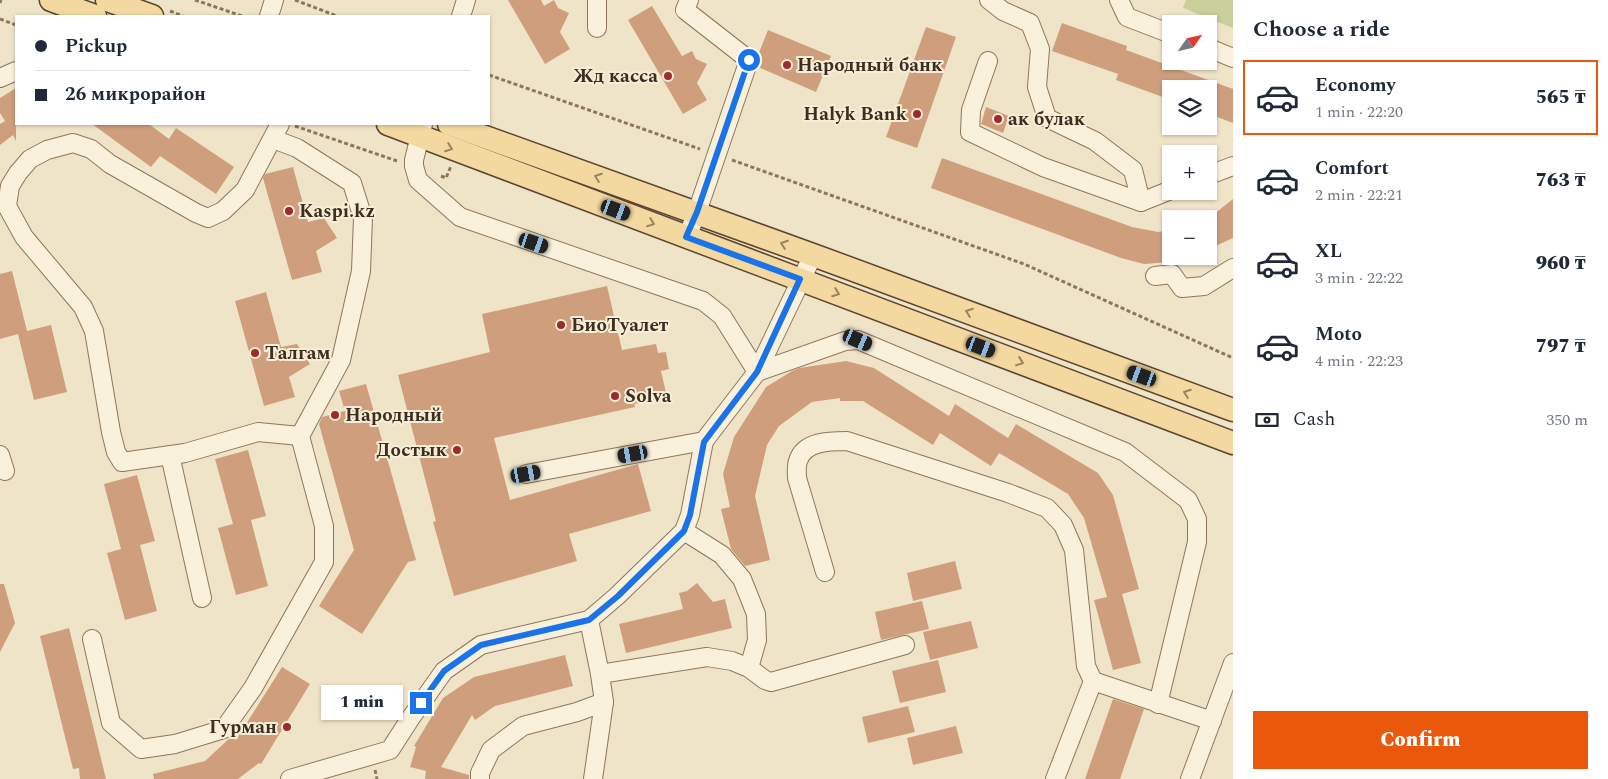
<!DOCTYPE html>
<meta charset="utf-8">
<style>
:root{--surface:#fff;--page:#f6f6f7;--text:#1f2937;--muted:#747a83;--line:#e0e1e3;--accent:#ea580c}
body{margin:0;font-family:Spectral,serif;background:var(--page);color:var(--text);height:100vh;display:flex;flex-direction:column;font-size:19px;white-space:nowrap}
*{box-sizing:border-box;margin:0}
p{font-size:16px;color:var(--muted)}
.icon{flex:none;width:28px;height:28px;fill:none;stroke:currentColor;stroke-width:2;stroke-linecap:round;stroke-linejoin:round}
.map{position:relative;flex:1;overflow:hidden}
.sheet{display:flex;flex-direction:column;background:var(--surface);width:375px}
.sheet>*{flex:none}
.top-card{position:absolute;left:15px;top:15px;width:475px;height:110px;border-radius:0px;box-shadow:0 1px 4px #0004;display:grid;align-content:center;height:110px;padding:0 20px;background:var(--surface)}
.needle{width:32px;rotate:56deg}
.buttons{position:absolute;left:1162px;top:15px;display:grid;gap:10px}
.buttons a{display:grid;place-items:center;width:55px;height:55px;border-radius:0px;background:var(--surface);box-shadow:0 1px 4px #0004;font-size:25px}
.end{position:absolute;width:22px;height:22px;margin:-11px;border:6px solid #1a73e8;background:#fff;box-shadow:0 0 0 2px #fff}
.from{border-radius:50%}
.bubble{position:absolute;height:35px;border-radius:0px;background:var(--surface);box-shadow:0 1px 4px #0004;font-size:16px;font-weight:800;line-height:35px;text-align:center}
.car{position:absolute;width:15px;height:30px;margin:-15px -8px;border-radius:6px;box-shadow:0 0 4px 1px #0007;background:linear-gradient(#222 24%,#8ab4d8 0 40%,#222 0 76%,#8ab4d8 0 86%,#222 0)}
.top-card b{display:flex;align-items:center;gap:18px;height:48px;font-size:19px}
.top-card b+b{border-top:1px solid var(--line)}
.top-card i{width:12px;height:12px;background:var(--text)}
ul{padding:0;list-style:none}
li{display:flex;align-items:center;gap:15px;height:75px;margin:0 10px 8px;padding:0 10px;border:2px solid transparent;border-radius:0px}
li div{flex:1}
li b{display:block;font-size:19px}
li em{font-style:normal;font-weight:800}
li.active{border-color:var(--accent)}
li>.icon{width:45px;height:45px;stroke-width:1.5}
h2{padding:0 20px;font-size:22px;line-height:60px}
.pay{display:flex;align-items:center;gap:12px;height:55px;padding:0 20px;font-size:19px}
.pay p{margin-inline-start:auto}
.button{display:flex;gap:10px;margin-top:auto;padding:10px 20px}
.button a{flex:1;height:58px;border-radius:0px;background:var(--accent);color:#fff;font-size:20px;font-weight:800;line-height:58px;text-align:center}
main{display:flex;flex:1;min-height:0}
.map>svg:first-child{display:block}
</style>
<main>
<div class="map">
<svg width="1233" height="779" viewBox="0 0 1233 779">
<rect width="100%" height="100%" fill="#f0e4c8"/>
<!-- green -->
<path fill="#c9cf9b" d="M1186 0H1233V28L1183 8Z"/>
<!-- building -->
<g fill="#cf9f7d">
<path d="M508 0H541L544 6 554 0 558 8 569 13 560 32 570 49 545 64Z"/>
<path d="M652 6 682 56 692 51 696 59 707 64 697 83 707 100 683 114 628 20Z"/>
<path d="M1062 23 1127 46 1126 50 1233 89V123L1209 114V89H1171V100L1116 80 1118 74 1052 51Z"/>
<path d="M926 27 956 37 917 148 886 137Z"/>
<path d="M768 30 831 56 816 92 758 67 759 58 758 55Z"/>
<path d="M16 88V141L13 135 0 145V124L5 121 0 113V98Z"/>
<path d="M986 107 1009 116 1003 133 981 124Z"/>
<path d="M92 124H149L169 139 176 128 234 167 216 194 160 156 151 167Z"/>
<path d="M942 158 1132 227 1158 232 1171 230V262L1144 264 1121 258 931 188Z"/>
<path d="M293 167 308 222 324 218 337 238 316 251 322 272 292 280 263 178 265 174Z"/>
<path d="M1233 199V238L1209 249V218Z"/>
<path d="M12 271 27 331 51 325 67 392 34 400 18 334 0 339V274Z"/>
<path d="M607 286 622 350 656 344 658 353 666 352 669 369 661 371 667 397 634 404 635 407 494 438 510 500 638 464 651 511 569 534 577 561 454 596 433 522 436 521 398 375 490 352 482 314Z"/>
<path d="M266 292 281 347 297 344 310 364 289 377 295 397 264 406 235 301Z"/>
<path d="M846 361 874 368 949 416 955 404 1008 438 1016 424 1098 473 1113 495 1139 589 1122 594 1141 663 1113 670 1094 600 1107 597 1084 518 1068 494 999 453 991 466 940 433 933 445 863 401H840V398L812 402 779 426 767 445 755 496 770 560 745 566 731 549 721 509 730 507 723 474 734 437 766 387 792 371 799 368Z"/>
<path d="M366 384 416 560 408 562 362 634 319 606 354 550 319 424 322 417 345 411 339 391Z"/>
<path d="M248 450 266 516 251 520 268 586 236 595 218 528 233 524 215 459Z"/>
<path d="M137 475 155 541 140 545 157 611 125 620 107 553 121 549 104 484Z"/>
<path d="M955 561 962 589 913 601 907 573Z"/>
<path d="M697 583 713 602 725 599 732 628 626 653 619 624 683 609 679 593 687 591Z"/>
<path d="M0 584H4L15 623 0 652Z"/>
<path d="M922 601 929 629 881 640 875 612Z"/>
<path d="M971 621 978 648 930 660 923 632Z"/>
<path d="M69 628 106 779H80L79 768 73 769 40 636Z"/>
<path d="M565 655 573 686 495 706 475 720 472 715 441 767 469 775V779H425L426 771 410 767 416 747 414 746 443 698 474 677Z"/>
<path d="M938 660 946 692 900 703 892 671Z"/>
<path d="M282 667 310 684 261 764 259 763 238 779H154L153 774 205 761 232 736 236 740Z"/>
<path d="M1113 699 1144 709 1120 779H1085Z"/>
<path d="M908 706 915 732 868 743 862 717Z"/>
<path d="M956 726 963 753 913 765 907 738Z"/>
</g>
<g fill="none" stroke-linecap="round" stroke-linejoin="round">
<defs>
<g id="minor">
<path d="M989 0 1003 11 1030 23 1040 49 1037 87 1047 118 1095 141 1133 170 1141 202"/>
<path d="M1119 0 1127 17 1171 34"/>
<path d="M269 16 274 0"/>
<path d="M461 16 466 0"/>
<path d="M597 28V0"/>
<path d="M1209 48 1233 58"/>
<path d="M988 61 971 110 970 132 1043 167 1141 202 1171 190"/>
<path d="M0 78 16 71"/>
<path d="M280 124 245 190 223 211 208 218 196 213 110 164 91 149 73 143 47 150 30 159 18 173 10 186 7 206 24 237 83 307 94 331 111 432 116 452 122 462 185 453 258 432 300 436"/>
<path d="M423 124 414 160V166L418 180 460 217 703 301 722 316 757 372"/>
<path d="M1209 175 1233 166"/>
<path d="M687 237 697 212 749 60 685 10 689 0"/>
<path d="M1155 276 1172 274 1182 288 1204 286 1233 268"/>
<path d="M757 372 845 341 858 340 1125 452 1188 500 1197 519V542L1158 704"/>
<path d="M0 455 5 471"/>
<path d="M170 455 202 598"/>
<path d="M526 474 704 441 757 372 813 255"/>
<path d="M684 531 722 555 742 579 756 614 757 640 749 668"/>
<path d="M825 572 797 478C797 473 796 466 798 461 804 441 830 441 847 441L1008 493 1047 508 1063 525 1074 550 1086 666 1093 681 1055 779"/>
<path d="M589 620 600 674 604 702 593 779"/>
<path d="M92 639 111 723 141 749 175 744 224 729 253 688 324 562V526L300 436 341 360 361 271 363 218 352 183 297 148 273 139"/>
<path d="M600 674 707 657 732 661 749 668 765 680 771 682 905 645"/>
<path d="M1093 681 1212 721"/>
<path d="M290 779 390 750 410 719 444 671 481 645 589 620 617 596 684 531 690 515 704 441"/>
<path d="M480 779V773L491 750 523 726 577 712 604 702"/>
<path d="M1190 779 1233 663"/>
</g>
<g id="major">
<path d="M51 0 95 16"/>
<path d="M107 0 152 16"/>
<path d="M388 124 1233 443"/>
<path d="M449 124 813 255 1233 410"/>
</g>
</defs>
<!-- minor casing -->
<use href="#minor" stroke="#8d765c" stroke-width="20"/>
<!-- major casing -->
<use href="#major" stroke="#5b4430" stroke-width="25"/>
<!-- path -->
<g stroke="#8d765c" stroke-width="3" stroke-dasharray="4 2.5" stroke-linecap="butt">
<path d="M195 0 242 16"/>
<path d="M295 0 337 16"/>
<path d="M0 3 1 0"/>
<path d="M170 11 183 16"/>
<path d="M0 19 16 25"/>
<path d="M489 75 700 149"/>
<path d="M295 126 397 161"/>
<path d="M732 160 1024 264 1233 358"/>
<path d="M441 176 446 178 451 166"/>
<path d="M375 770 377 779"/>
</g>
<!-- minor -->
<use href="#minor" stroke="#faf1dc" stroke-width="18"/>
<!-- major -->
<use href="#major" stroke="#f3d9a0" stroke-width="22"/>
</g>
<!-- one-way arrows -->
<defs><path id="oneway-chevron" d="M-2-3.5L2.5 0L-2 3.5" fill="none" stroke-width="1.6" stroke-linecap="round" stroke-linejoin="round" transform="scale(1.25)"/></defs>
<g stroke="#988460">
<use href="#oneway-chevron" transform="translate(449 148) rotate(21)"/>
<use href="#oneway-chevron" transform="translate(598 177) rotate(-160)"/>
<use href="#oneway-chevron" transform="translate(651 223) rotate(21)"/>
<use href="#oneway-chevron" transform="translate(784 244) rotate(-160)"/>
<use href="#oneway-chevron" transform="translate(836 293) rotate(21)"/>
<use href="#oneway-chevron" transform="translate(969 312) rotate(-160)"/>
<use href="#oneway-chevron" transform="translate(1020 362) rotate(21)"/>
<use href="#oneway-chevron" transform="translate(1187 393) rotate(-160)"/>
</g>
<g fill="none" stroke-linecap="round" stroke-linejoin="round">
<!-- route -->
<path stroke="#1a73e8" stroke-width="6" d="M421 703 444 671 481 645 589 620 618 596 684 531 690 515 704 442 757 372 800 279 686 237 697 212 749 60"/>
</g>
<!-- markers -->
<g fill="#9e2a2b" stroke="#f7eed8" stroke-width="2">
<circle cx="787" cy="65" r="5"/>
<circle cx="668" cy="76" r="5"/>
<circle cx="917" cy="114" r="5"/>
<circle cx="998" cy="119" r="5"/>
<circle cx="289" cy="211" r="5"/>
<circle cx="561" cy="325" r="5"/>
<circle cx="255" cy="353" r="5"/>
<circle cx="615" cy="396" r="5"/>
<circle cx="335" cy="415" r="5"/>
<circle cx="457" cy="450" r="5"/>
<circle cx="287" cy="727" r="5"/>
</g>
<g text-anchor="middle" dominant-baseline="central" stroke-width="4" stroke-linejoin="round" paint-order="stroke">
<!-- poi labels -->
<g font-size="19" font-weight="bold" fill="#3d2e20" stroke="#f7eed8" text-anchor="start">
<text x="797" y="65">Народный банк</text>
<text x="658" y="76" text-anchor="end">Жд касса</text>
<text x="907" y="114" text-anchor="end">Halyk Bank</text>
<text x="1008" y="119">ак булак</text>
<text x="299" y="211">Kaspi.kz</text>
<text x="571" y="325">БиоТуалет</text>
<text x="265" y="353">Талгам</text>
<text x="625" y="396">Solva</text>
<text x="345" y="415">Народный</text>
<text x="447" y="450" text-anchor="end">Достык</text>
<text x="277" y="727" text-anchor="end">Гурман</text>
</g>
</g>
</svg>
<div class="buttons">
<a><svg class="needle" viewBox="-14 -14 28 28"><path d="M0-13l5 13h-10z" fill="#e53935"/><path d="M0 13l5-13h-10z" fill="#747a83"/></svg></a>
<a><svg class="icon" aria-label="layers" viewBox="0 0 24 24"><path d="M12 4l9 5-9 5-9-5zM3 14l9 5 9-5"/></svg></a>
<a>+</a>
<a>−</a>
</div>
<i class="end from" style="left:749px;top:60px"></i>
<i class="end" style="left:421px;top:703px"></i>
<div class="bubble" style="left:321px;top:685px;width:82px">1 min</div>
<i class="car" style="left:616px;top:210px;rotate:110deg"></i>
<i class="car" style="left:534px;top:243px;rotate:109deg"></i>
<i class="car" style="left:858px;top:340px;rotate:113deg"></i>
<i class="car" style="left:981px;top:347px;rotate:111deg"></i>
<i class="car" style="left:1142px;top:376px;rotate:290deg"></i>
<i class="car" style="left:633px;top:454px;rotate:260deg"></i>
<i class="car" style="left:526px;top:474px;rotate:80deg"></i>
<div class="top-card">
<b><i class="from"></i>Pickup</b>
<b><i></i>26 микрорайон</b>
</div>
</div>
<section class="sheet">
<h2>Choose a ride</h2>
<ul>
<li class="active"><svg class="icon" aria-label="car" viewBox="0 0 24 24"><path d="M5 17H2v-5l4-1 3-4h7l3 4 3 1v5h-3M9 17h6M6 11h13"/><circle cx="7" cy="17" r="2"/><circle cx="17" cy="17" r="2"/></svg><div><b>Economy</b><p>1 min · 22:20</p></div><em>565 ₸</em></li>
<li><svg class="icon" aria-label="car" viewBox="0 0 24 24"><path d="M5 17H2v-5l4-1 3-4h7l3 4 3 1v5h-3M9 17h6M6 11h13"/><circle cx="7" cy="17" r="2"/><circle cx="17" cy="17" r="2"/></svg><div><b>Comfort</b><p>2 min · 22:21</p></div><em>763 ₸</em></li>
<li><svg class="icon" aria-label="car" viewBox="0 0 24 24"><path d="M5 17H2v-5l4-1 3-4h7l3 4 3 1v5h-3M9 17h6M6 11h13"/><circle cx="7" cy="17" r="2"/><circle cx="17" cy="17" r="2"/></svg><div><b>XL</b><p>3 min · 22:22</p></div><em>960 ₸</em></li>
<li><svg class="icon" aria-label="car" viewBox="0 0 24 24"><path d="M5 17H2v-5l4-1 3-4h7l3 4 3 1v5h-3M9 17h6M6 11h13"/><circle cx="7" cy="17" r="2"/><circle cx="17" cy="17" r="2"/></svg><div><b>Moto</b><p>4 min · 22:23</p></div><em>797 ₸</em></li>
</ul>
<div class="pay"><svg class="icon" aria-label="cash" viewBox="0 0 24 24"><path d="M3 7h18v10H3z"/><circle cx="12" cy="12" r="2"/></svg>Cash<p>350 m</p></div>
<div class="button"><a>Confirm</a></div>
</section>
</main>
